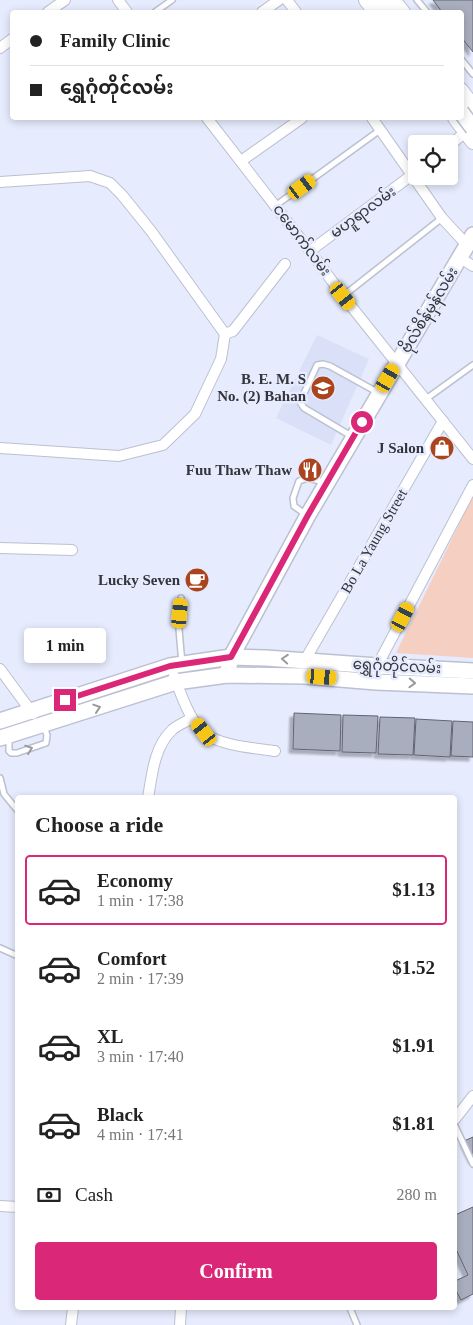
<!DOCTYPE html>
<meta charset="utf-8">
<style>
:root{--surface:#fff;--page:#f6f6f6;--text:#222;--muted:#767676;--line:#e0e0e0;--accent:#db2777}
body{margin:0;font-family:"Times New Roman","Noto Sans Myanmar",serif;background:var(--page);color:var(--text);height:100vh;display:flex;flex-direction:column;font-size:19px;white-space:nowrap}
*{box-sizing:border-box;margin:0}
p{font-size:16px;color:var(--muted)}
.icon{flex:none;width:28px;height:28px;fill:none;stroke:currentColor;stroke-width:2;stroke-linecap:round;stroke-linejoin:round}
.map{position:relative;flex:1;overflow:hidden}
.side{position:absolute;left:15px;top:795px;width:442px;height:515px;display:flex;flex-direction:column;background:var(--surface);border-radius:5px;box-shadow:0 2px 8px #0003}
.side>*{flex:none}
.guide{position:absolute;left:10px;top:10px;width:454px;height:110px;border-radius:5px;box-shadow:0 2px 8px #0003;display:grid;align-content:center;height:110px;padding:0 20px;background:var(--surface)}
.fabs{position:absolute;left:408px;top:135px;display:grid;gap:10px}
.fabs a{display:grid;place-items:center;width:50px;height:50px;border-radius:5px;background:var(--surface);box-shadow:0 2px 8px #0003;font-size:25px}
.end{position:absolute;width:22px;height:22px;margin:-11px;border:6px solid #db2777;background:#fff;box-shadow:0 0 0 2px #fff}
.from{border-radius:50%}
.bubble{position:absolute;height:35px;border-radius:5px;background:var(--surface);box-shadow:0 2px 8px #0003;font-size:16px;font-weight:700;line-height:35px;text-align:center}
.car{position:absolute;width:15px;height:30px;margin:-15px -8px;border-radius:6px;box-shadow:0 0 4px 1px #0007;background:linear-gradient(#f5c518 24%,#345 0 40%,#f5c518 0 76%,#345 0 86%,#f5c518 0)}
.guide b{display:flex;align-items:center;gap:18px;height:48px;font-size:19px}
.guide b+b{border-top:1px solid var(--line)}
.guide i{width:12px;height:12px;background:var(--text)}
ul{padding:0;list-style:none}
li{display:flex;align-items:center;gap:15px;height:70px;margin:0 10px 8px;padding:0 10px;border:2px solid transparent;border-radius:5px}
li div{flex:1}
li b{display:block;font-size:19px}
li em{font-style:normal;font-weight:700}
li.selected{border-color:var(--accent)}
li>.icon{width:45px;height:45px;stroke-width:1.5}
h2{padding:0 20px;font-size:22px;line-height:60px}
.pay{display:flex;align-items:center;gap:12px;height:55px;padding:0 20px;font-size:19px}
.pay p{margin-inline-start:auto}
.button{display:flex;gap:10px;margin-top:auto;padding:10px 20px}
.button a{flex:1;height:58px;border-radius:5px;background:var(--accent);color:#fff;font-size:20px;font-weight:700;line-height:58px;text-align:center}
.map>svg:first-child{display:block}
</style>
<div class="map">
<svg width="473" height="1325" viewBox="0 0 473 1325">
<defs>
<filter id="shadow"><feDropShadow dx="-4" dy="4" stdDeviation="1" flood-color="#0004"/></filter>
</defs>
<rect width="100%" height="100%" fill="#e6ebfd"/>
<!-- built -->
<path fill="#d9e0f8" d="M317 335 369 359 331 445 276 418Z"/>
<!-- green -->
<path fill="#f6cfc3" d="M473 496V658L396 653Z"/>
<!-- building -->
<g fill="#a9aebe" stroke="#606473" filter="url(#shadow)">
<path d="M433 0H473V52L461 37V12H442Z"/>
<path d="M294 713 341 715 340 751 293 749Z"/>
<path d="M343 715 378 716 376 753 342 752Z"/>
<path d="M380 717 415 718 413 755 378 754Z"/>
<path d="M416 719 452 721 450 757 414 755Z"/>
<path d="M453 721 473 722V757L451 756Z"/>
<path d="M473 1137V1160L464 1141Z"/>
<path d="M473 1207V1294L461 1300 455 1289V1281L468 1275 455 1247V1215Z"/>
</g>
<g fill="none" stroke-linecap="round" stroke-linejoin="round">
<defs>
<g id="lane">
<path d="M417 0 427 12"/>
<path d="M155 12 172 0"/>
<path d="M461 59 473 74"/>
<path d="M275 206 380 130"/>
<path d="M343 296 442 218"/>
<path d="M426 399 473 365"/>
<path d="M353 437 304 408 300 402 317 365 323 364 330 366 377 392"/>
<path d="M305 514 294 506 293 498 299 481 308 478 324 482"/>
<path d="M181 598 179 629 182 664"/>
<path d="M9 738V751L11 753H17L46 743 47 735 44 727"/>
<path d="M0 778 4 794 18 811"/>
<path d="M0 948 18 956"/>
<path d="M455 1126 473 1164"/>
<path d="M350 1308 357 1325"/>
</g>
<g id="street">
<path d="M118 0 127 12"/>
<path d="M287 0 296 12"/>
<path d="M48 12 65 0"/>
<path d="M262 12 279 0"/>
<path d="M0 48 12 39"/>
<path d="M207 118 310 251 343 296 473 459"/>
<path d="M372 118 442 218 467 245"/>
<path d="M449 146 469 129"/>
<path d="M241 161 302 118"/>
<path d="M0 182 90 176 110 183 122 195 151 231 225 334"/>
<path d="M310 251 416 172"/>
<path d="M460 258 473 266"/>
<path d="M0 448 119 456 163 445 195 414 221 359 225 334 233 331 285 264"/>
<path d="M0 548 72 550"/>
<path d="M305 660 443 421"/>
<path d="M0 669 33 714"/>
<path d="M174 676C180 692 190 721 203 732 219 746 254 748 275 751"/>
<path d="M376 682 377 666 473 485"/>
<path d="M148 798C152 775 154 747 172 730 177 725 186 722 192 718"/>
<path d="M455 1119 473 1096"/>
<path d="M0 1206 18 1207"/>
<path d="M71 1325 73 1308"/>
<path d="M180 1325 181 1308"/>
</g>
<g id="secondary">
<path d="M366 0 375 12"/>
<path d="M393 0 403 12"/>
<path d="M461 90 473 106"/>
<path d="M455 118 473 142"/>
</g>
<g id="primary">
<path d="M379 0 388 12"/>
<path d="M227 675 231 657 308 515 473 235"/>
<path d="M0 721 170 666 231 657 266 658 377 666 473 671"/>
<path d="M0 738 176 682 227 675 304 676 376 682 473 686"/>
</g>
</defs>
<!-- lane casing -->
<use href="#lane" stroke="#bcc0d1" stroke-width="8"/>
<!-- street casing -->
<use href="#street" stroke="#bcc0d1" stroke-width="12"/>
<!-- secondary casing -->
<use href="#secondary" stroke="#bcc0d1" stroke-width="16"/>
<!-- primary casing -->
<use href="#primary" stroke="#bcc0d1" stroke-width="18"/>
<!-- lane -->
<use href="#lane" stroke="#fff" stroke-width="5"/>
<!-- street -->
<use href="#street" stroke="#fff" stroke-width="10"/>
<!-- secondary -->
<use href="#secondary" stroke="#fff" stroke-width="14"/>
<!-- primary -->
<use href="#primary" stroke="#fff" stroke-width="15"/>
<defs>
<path id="primary-bridge" d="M461 112 473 128"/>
</defs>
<!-- primary-bridge casing -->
<use href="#primary-bridge" stroke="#bcc0d1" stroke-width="18" stroke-linecap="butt"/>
<!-- primary-bridge -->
<use href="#primary-bridge" stroke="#fff" stroke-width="15"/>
</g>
<!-- one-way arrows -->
<defs><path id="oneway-chevron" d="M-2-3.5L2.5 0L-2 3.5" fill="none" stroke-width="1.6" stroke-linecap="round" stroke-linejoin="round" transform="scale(1.25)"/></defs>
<g stroke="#999a9d">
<use href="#oneway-chevron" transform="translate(285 659) rotate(-176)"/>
<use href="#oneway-chevron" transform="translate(412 683) rotate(2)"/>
<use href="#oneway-chevron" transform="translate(97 708) rotate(-18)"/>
<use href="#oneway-chevron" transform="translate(29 749) rotate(-19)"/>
</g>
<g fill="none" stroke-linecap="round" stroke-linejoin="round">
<!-- route -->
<path stroke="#db2777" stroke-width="6" d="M65 700 170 666 231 657 308 515 362 422"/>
</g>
<!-- icons -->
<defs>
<symbol id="school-disc" viewBox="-11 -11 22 22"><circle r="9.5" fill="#ab441d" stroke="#e6ebfd"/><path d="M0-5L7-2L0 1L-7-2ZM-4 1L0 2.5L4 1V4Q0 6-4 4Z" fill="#fff"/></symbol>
<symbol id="shop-disc" viewBox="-11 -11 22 22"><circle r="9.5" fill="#ab441d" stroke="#e6ebfd"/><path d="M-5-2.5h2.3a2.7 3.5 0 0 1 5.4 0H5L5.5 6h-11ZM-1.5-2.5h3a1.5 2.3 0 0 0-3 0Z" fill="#fff"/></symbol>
<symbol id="restaurant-disc" viewBox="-11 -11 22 22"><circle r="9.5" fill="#ab441d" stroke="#e6ebfd"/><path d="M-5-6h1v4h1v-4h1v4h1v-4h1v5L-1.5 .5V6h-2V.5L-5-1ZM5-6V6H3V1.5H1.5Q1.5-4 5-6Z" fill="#fff"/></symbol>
<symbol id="cafe-disc" viewBox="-11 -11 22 22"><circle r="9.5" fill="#ab441d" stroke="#e6ebfd"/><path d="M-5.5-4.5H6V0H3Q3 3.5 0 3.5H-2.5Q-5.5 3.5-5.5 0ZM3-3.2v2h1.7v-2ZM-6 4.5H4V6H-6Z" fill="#fff"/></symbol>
</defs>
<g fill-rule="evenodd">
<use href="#school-disc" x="309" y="374" width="28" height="28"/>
<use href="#shop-disc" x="428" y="434" width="28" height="28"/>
<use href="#restaurant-disc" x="296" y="456" width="28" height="28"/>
<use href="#cafe-disc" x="183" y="566" width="28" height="28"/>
</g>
<g text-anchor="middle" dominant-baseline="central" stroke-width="5" stroke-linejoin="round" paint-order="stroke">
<!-- street labels -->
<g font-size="15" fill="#33353b" stroke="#e6ebfd">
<text transform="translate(363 212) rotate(-36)">မဟူရာလမ်း</text>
<text transform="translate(302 240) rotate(53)">ငမောက်လမ်း</text>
<text transform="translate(429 310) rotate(-59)">ဗိုလ်စိန်မှန်လမ်း</text>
<text transform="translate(374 541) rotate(-60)">Bo La Yaung Street</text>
<text transform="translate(397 666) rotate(3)">ရွှေဂုံတိုင်လမ်း</text>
</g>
<!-- poi labels -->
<g font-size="15" font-weight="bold" fill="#33353b" stroke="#e6ebfd" text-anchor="end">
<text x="306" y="379">B. E. M. S<tspan x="306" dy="17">No. (2) Bahan</tspan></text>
<text x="424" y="448">J Salon</text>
<text x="292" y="470">Fuu Thaw Thaw</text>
<text x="180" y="580">Lucky Seven</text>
</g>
</g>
</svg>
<div class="fabs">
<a><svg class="icon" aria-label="locate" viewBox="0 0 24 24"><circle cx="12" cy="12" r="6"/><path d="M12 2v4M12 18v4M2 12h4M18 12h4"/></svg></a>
</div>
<i class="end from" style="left:362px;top:422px"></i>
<i class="end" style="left:65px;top:700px"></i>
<div class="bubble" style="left:24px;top:628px;width:82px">1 min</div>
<i class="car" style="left:302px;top:187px;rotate:54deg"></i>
<i class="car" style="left:343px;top:296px;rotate:141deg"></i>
<i class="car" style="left:388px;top:378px;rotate:30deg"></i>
<i class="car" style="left:180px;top:613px;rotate:5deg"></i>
<i class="car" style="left:403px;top:617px;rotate:28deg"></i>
<i class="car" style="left:322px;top:677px;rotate:94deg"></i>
<i class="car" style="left:204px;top:732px;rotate:322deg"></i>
<div class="guide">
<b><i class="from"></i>Family Clinic</b>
<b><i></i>ရွှေဂုံတိုင်လမ်း</b>
</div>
<section class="side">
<h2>Choose a ride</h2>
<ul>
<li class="selected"><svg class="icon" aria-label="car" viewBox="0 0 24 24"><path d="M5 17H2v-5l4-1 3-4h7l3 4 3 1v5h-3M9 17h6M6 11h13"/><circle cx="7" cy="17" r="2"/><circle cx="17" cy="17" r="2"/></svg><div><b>Economy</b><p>1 min · 17:38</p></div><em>$1.13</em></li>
<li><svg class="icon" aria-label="car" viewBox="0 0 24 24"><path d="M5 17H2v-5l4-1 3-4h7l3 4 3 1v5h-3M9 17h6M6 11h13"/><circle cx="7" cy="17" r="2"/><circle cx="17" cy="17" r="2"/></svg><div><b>Comfort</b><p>2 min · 17:39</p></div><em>$1.52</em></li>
<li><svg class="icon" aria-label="car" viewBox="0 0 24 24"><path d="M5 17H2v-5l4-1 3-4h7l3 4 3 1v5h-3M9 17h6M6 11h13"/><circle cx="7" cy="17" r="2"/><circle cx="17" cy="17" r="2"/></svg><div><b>XL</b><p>3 min · 17:40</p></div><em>$1.91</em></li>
<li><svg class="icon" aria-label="car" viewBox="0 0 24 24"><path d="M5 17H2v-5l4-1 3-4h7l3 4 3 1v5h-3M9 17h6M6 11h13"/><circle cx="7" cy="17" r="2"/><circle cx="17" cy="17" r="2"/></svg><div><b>Black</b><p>4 min · 17:41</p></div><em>$1.81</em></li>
</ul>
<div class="pay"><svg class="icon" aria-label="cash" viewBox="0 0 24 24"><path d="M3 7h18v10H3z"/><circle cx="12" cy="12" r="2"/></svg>Cash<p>280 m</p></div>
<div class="button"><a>Confirm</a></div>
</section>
</div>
